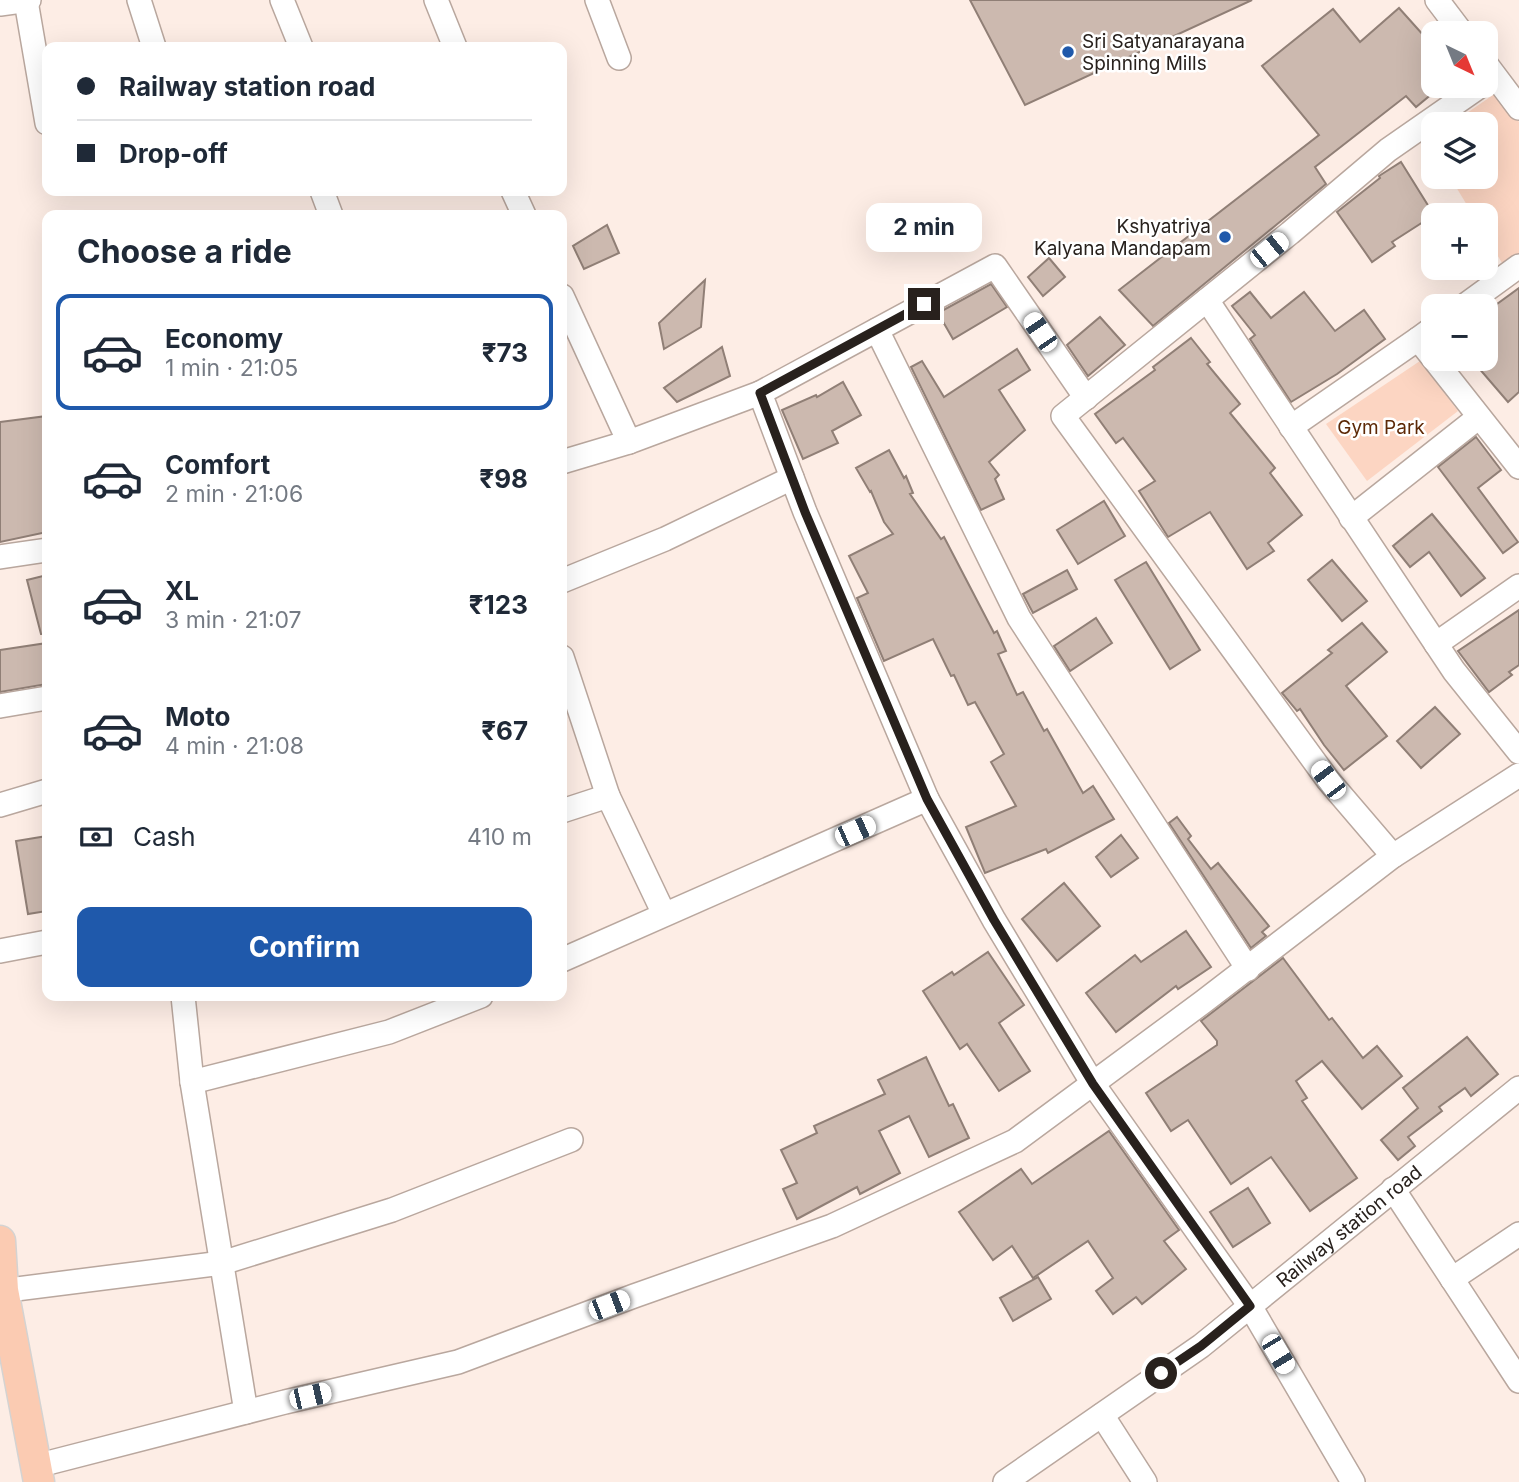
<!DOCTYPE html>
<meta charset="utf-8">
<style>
:root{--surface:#fff;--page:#f6f6f7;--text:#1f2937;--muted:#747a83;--line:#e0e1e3;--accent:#1f59ab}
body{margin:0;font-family:Inter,sans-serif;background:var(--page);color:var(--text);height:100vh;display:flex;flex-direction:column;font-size:26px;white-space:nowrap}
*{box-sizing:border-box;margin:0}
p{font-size:23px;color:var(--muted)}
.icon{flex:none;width:38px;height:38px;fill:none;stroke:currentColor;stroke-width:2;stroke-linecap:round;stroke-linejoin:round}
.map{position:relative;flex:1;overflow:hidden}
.panel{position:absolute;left:42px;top:210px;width:525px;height:791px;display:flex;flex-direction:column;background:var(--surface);border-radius:14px;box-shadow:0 7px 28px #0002}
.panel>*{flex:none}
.banner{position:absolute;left:42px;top:42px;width:525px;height:154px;border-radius:14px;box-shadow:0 7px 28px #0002;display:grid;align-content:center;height:154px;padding:0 35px;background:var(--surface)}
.needle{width:46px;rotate:137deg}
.buttons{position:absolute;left:1421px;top:21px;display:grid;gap:14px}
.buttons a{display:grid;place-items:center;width:77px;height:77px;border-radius:14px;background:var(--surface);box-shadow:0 7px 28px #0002;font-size:35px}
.end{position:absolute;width:32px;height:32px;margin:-16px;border:9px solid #28211d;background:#fff;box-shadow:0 0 0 4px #fff}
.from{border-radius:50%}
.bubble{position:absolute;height:49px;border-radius:14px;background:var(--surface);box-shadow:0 7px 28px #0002;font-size:23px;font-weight:700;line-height:49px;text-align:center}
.car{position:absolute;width:21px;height:42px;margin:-21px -10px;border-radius:9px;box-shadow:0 0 5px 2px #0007;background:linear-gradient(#fff 24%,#345 0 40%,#fff 0 76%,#345 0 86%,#fff 0)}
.banner b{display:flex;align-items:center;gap:24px;height:66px;font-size:26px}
.banner b+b{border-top:2px solid var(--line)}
.banner i{width:18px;height:18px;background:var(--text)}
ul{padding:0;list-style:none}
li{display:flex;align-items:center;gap:21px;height:116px;margin:0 14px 10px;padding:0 21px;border:4px solid transparent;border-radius:14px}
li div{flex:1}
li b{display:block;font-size:26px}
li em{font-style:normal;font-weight:700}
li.selected{border-color:var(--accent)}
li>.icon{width:63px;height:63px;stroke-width:1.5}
h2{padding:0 35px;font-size:32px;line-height:84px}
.pay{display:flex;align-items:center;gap:18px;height:77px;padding:0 35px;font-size:26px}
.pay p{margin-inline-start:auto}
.button{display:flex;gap:14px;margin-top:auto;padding:14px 35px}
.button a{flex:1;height:80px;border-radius:14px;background:var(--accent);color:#fff;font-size:28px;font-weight:700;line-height:80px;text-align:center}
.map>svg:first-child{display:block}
</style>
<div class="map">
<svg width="1519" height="1482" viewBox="0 0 1519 1482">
<rect width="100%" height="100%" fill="#fdede5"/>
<!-- green -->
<g fill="#fcd5c2">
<path d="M1496 93 1519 122V257L1505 268 1486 236V215H1473L1450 177H1486V124H1451Z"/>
<path d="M1420 361 1458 411 1367 481 1326 424Z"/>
</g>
<!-- building -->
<g fill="#ccb9af" stroke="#907f76" stroke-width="2">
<path d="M970 0H1252L1025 105Z"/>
<path d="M1399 8 1433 46V93L1416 107 1406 96 1315 167 1326 184 1153 326 1119 290 1319 135 1262 66 1333 9 1360 42Z"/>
<path d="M1401 162 1434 215 1392 242 1395 246 1372 262 1337 212 1380 178 1379 176Z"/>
<path d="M607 225 619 253 584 269 573 246Z"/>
<path d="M1049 258 1065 277 1043 296 1028 277Z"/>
<path d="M705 280 701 327 664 349 659 323Z"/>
<path d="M991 284 1007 307 953 339 938 313Z"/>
<path d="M1519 288V392L1508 402 1471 359H1486V312Z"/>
<path d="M1250 292 1271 318 1304 292 1335 331 1364 310 1385 339 1337 374 1291 402 1250 339 1255 335 1232 306Z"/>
<path d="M1100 317 1125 345 1088 376 1067 345Z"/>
<path d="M1191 338 1210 362 1207 364 1240 404 1230 413 1275 468 1270 473 1302 515 1268 543 1274 551 1247 569 1210 512 1168 537 1139 491 1155 481 1123 438 1116 443 1095 414 1155 370 1153 367Z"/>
<path d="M722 347 730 376 677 402 664 388Z"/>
<path d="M1017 349 1030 370 999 390 1025 430 989 462 999 475 995 479 1004 499 981 510 911 367 922 361 944 397Z"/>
<path d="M843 382 861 415 832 431 838 443 803 459 782 410 816 395 817 397Z"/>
<path d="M47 416V532L0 542V422Z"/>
<path d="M1476 437 1501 470 1478 488 1518 542 1503 553 1438 467Z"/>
<path d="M889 450 904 478 906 476 913 493 910 494 941 539 944 537 994 633 997 631 1006 651 998 654 1017 695 1023 692 1044 731 1047 729 1083 793 1093 786 1114 819 1048 853 1046 849 985 873 966 827 1016 806 991 762 1004 754 975 702 968 705 954 675 951 676 933 639 884 661 857 598 868 593 849 556 893 534 884 522 871 491 870 492 856 468Z"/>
<path d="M1104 501 1125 536 1078 564 1057 530Z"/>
<path d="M1432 514 1485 578 1461 596 1429 552 1410 567 1393 546Z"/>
<path d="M1332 560 1367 601 1342 621 1308 580Z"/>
<path d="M1146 562 1200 650 1170 669 1115 580Z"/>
<path d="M1067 570 1077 589 1033 613 1023 594Z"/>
<path d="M47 575V634H41L27 580Z"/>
<path d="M1519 610V665L1509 672 1512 675 1489 692 1458 651Z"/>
<path d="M1096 618 1112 643 1070 671 1054 646Z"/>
<path d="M1362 623 1387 652 1346 686 1387 736 1344 770 1324 745 1300 709 1297 711 1282 693 1332 653 1328 650Z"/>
<path d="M47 643V684L0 692V650Z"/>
<path d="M1435 707 1460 734 1421 768 1397 741Z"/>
<path d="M1177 817 1191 836 1188 839 1211 869 1218 863 1269 926 1262 932 1266 936 1251 948 1169 823Z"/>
<path d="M1121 835 1138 858 1111 877 1096 857Z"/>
<path d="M47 836V911L28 914 16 841Z"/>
<path d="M1064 883 1100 926 1057 961 1022 919Z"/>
<path d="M1186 931 1211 967 1178 989 1176 986 1116 1032 1086 993 1135 955 1141 962Z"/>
<path d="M988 952 1024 1005 999 1023 1030 1071 999 1091 967 1044 960 1049 923 991 952 972 954 975Z"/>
<path d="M1283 958 1329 1020 1332 1018 1363 1058 1377 1046 1402 1076 1362 1109 1322 1061 1296 1081 1307 1098 1302 1101 1357 1178 1310 1211 1271 1157 1231 1184 1188 1120 1171 1131 1146 1093 1217 1045V1041L1201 1021Z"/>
<path d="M1467 1037 1498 1074 1471 1096 1465 1088 1439 1107 1442 1111 1408 1137 1415 1146 1398 1160 1381 1140 1418 1108 1403 1088Z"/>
<path d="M926 1057 949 1106 953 1104 969 1138 929 1157 909 1116 879 1131 900 1173 860 1194 857 1187 797 1219 783 1189 797 1183 781 1150 817 1133 814 1126 885 1094 878 1080Z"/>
<path d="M1109 1131 1179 1230 1164 1241 1186 1269 1142 1304 1136 1297 1113 1314 1096 1291 1113 1278 1088 1241 1033 1278 1012 1246 993 1260 959 1212 1021 1169 1032 1184Z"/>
<path d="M1248 1188 1270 1223 1233 1247 1210 1212Z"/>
<path d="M1038 1277 1051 1299 1013 1321 1000 1298Z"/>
</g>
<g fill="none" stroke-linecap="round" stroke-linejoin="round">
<defs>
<g id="minor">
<path d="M139 0 154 47"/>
<path d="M282 0 301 47"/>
<path d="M436 0 455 47"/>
<path d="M597 0 619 58"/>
<path d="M1437 0 1462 33"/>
<path d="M26 1 47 123"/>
<path d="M0 4 29 0"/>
<path d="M1486 64 1519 108"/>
<path d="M322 191 331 215"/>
<path d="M513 191 524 215"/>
<path d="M562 296 629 442"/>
<path d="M1207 300 1454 671 1519 752"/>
<path d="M1464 306 1519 266"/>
<path d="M1433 328 1418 339 1519 467"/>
<path d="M877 330 1019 618 1248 969"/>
<path d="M1086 398 995 266 760 393 805 512 927 799 994 920 1093 1084 1250 1306 1353 1482"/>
<path d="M1291 427 1418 339"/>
<path d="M562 462 629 442 760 393"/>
<path d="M1351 518 1479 417"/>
<path d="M0 557 47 550"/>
<path d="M562 581 665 539 792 478"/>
<path d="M1436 644 1519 586"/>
<path d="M562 657 608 796 664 914"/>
<path d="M0 706 47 698"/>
<path d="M0 805 47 791"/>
<path d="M562 811 608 796"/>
<path d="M1393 856 1328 780 1063 416 1290 233 1388 150 1480 86"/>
<path d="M0 951 47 942"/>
<path d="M562 960 927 799"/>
<path d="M183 996 192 1082 246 1412"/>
<path d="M192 1082 389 1032 481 996"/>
<path d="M1393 1189 1519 1381"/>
<path d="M1452 1279 1519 1234"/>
<path d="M0 1291 222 1263 392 1210 571 1140"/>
<path d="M1102 1415 1145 1482"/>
<path d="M36 1466 285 1402 458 1362 634 1296 832 1226 1015 1141 1203 1002 1393 856 1519 775"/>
<path id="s1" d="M1005 1482 1201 1346 1519 1088"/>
</g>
<path id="major" d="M0 1241 3 1290 39 1482"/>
</defs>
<!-- minor casing -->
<use href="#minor" stroke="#b9a79e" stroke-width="26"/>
<!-- major casing -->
<use href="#major" stroke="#d4d3d2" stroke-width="33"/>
<!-- minor -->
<use href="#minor" stroke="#fff" stroke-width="23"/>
<!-- major -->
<use href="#major" stroke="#fbcbb2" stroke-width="30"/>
</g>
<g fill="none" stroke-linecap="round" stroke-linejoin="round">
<!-- route -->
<path stroke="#28211d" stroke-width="9" d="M924 304 760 393 805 512 927 799 994 920 1093 1084 1250 1306 1201 1346 1161 1373"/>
</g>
<!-- markers -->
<g fill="#1f59ab" stroke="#fff" stroke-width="2.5">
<circle cx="1068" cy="52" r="7"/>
<circle cx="1225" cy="237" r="7"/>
</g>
<g text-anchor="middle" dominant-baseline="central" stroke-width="5" stroke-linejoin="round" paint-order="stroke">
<!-- poi labels -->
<g font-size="19" fill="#28211d" stroke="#fff" text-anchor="start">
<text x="1082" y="41">Sri Satyanarayana<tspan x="1082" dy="22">Spinning Mills</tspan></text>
<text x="1211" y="226" text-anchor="end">Kshyatriya<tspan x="1211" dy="22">Kalyana Mandapam</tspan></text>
</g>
<!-- park labels -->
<g font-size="19" fill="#5d2907" stroke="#fff">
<text x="1381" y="427">Gym Park</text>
</g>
<!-- street labels -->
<g font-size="19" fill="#28211d" stroke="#fff">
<text stroke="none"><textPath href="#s1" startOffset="429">Railway station road</textPath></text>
</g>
</g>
</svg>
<div class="buttons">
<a><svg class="needle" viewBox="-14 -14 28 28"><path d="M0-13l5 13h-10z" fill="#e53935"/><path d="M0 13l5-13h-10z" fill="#747a83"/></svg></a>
<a><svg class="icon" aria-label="layers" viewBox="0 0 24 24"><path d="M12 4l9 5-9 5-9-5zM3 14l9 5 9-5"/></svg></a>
<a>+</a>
<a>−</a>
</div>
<i class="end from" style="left:1161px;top:1373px"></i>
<i class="end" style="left:924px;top:304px"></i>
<div class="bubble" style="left:866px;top:203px;width:116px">2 min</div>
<i class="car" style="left:1269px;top:250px;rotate:51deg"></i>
<i class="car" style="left:1040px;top:332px;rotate:326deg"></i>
<i class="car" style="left:1328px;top:780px;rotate:323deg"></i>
<i class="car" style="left:855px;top:831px;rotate:66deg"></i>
<i class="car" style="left:609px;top:1305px;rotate:69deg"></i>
<i class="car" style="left:1278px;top:1354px;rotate:149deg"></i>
<i class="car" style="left:310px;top:1396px;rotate:77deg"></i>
<div class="banner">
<b><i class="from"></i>Railway station road</b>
<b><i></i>Drop-off</b>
</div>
<section class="panel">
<h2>Choose a ride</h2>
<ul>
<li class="selected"><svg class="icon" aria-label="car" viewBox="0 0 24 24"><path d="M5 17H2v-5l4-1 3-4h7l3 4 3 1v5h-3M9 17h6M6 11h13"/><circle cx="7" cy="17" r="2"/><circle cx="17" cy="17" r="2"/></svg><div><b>Economy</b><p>1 min · 21:05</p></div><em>₹73</em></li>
<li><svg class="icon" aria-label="car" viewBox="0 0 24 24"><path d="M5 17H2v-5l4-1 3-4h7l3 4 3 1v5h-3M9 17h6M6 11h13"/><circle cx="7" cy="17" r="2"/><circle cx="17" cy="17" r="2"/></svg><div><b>Comfort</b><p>2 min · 21:06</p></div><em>₹98</em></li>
<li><svg class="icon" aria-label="car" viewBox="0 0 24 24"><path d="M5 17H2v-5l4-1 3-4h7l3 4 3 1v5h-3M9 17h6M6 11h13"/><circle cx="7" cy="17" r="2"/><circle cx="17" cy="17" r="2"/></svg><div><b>XL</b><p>3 min · 21:07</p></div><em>₹123</em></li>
<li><svg class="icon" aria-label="car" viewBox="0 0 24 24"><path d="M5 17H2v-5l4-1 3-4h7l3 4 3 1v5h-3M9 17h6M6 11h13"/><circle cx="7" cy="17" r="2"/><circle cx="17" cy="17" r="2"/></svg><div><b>Moto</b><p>4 min · 21:08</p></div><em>₹67</em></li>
</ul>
<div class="pay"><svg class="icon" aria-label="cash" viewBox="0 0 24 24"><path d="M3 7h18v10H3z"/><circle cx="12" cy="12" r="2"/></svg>Cash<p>410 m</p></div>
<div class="button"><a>Confirm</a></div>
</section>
</div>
